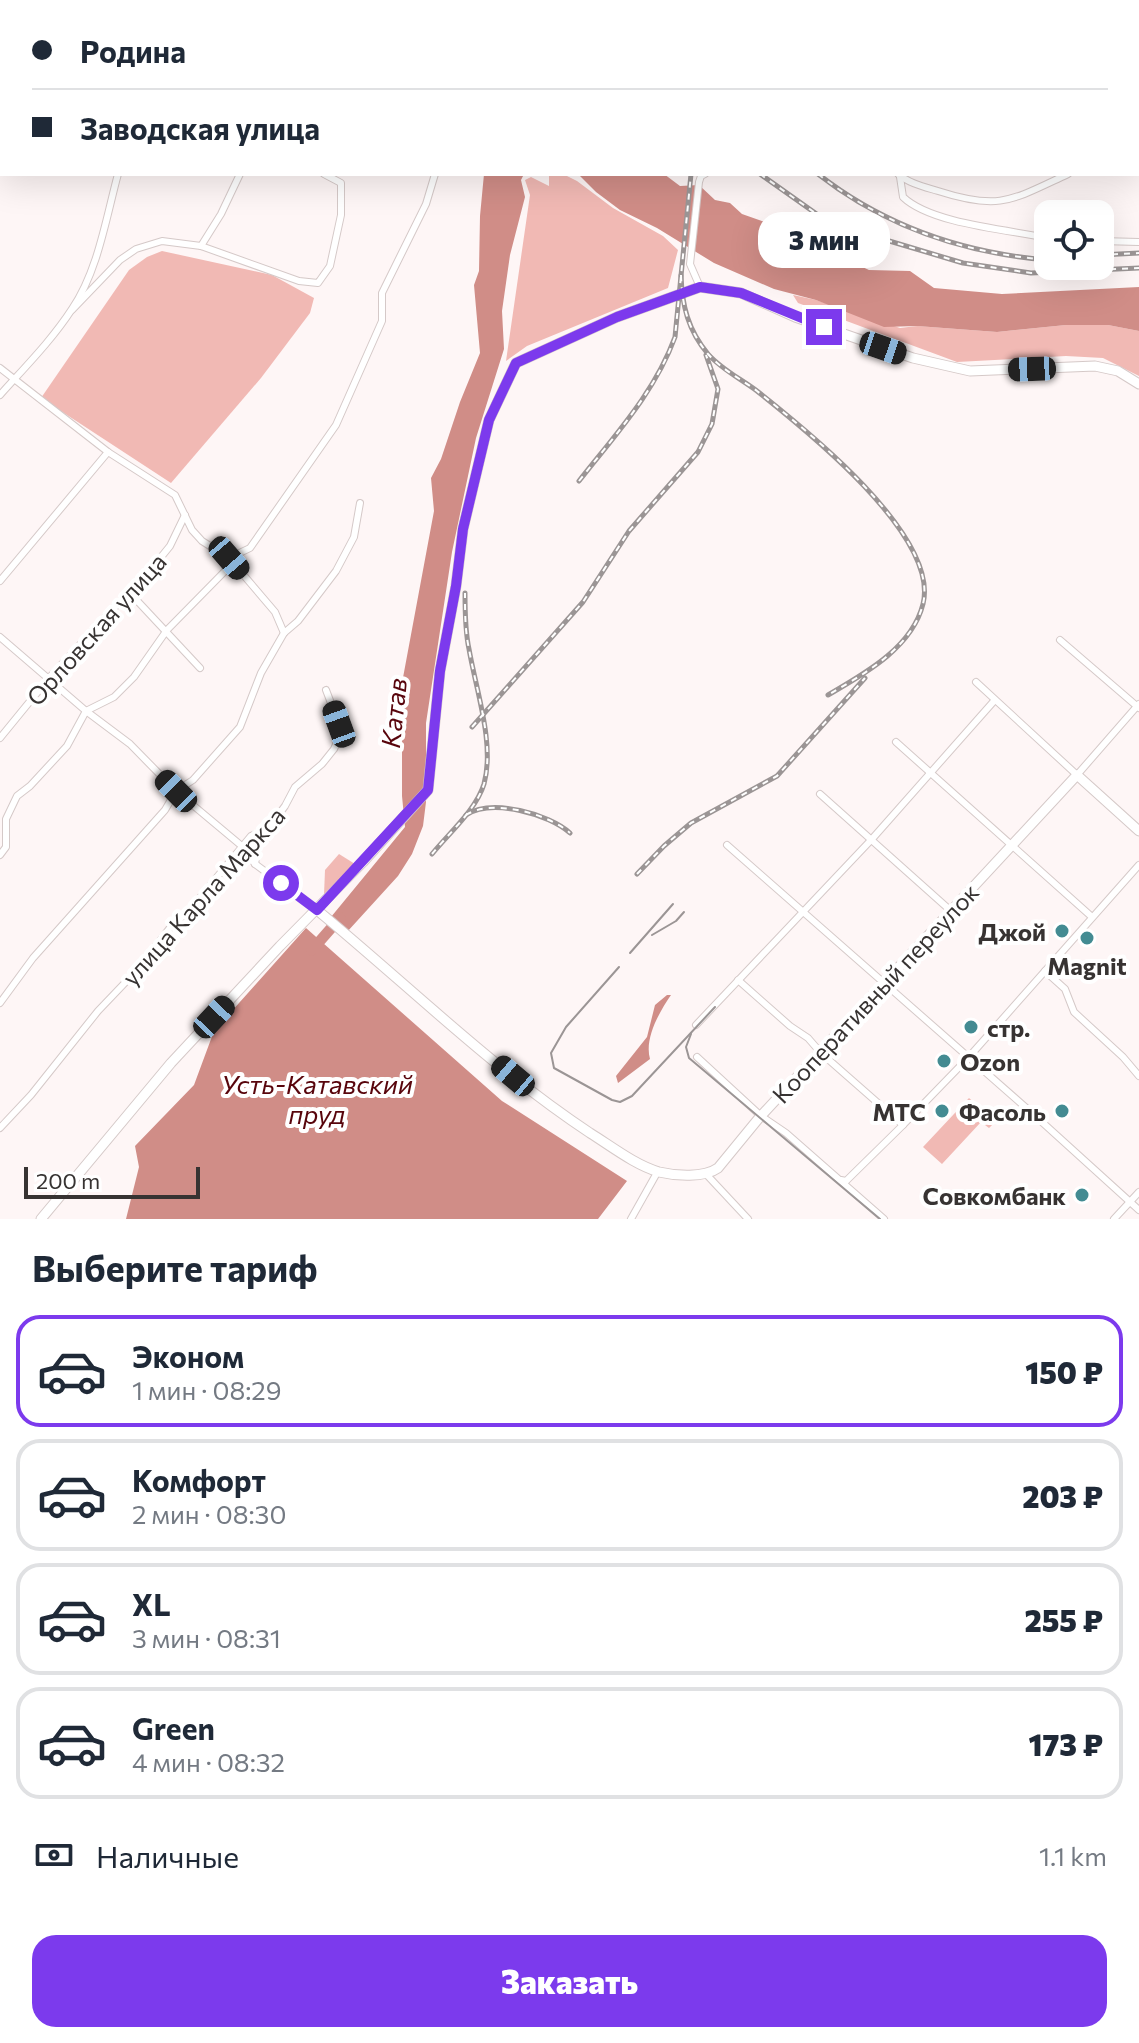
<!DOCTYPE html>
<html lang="ru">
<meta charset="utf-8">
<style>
:root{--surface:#fff;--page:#f2f2f3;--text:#1f2937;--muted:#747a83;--line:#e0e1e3;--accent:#7c3aed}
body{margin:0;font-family:Commissioner,sans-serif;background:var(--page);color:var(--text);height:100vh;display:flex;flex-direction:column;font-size:30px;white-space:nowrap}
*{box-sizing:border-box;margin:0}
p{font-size:26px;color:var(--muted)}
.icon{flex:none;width:44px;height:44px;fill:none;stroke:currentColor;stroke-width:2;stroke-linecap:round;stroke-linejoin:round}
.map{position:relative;height:1219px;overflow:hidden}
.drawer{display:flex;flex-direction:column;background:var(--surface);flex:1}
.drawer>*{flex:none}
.guide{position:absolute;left:0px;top:0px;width:1140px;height:176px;box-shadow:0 8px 32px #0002;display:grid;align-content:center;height:176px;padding:0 32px;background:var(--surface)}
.controls{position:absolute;left:1034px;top:200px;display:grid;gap:16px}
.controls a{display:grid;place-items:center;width:80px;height:80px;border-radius:16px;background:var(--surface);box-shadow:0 8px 32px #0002;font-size:40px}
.scale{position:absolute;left:24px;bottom:20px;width:176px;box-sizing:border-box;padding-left:8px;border:4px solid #373332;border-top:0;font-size:22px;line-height:28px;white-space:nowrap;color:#373332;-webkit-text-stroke:6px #fff;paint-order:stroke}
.end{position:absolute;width:36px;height:36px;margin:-18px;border:10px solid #7c3aed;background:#fff;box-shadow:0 0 0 4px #fff}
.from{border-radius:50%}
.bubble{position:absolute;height:56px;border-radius:24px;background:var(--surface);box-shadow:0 8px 32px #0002;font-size:26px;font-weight:800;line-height:56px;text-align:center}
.car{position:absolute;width:24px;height:48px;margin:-24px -12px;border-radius:10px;box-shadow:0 0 6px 2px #0007;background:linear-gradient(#222 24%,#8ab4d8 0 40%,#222 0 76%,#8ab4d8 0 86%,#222 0)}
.guide b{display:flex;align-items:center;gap:28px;height:76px;font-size:30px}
.guide b+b{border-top:2px solid var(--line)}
.guide i{width:20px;height:20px;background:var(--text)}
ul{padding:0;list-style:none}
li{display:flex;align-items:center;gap:24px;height:112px;margin:0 16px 12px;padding:0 16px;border:4px solid var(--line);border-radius:24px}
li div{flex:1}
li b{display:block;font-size:30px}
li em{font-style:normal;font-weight:800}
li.current{border-color:var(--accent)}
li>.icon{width:72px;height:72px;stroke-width:1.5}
h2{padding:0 32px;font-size:36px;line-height:96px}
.pay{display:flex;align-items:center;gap:20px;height:88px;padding:0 32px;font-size:30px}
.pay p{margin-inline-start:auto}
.cta{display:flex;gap:16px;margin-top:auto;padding:16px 32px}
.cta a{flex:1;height:92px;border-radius:24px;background:var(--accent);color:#fff;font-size:32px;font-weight:800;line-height:92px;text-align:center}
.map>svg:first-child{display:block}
</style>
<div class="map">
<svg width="1139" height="1219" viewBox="0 0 1139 1219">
<rect width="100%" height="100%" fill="#fef6f6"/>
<!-- green -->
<g fill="#f1b9b4">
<path d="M549 174H563L577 181 613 208 663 236 678 250 668 288 527 346 506 361 530 195 525 180 531 177 549 186Z"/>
<path d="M162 251 272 275 314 298 310 313 261 378 171 483 41 398 129 270 147 257Z"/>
<path d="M793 295 816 300 900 328 917 326 997 332 1066 325H1108L1139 331V376L1103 358 1066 356 957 362 798 303Z"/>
<path d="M339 854 355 864 324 895 325 870Z"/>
<path d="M969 1098 995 1122 989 1128 981 1122 942 1164 923 1147Z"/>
</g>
<!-- water -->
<g fill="#d08d87">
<path d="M484 174H524L521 180 525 197 510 255 502 311 504 349 476 438 452 552 426 723V802L423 826 412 854 398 876 347 932 331 917 405 827 402 796V683L434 511 431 478 441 459 460 402 480 353 474 285 479 271 480 216Z"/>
<path d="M578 174H664L680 186 699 185 715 200 730 203 742 214 804 236 837 260 856 264 869 270 910 271 934 288 1002 294 1139 287V331L1108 325H1066L997 332 917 326 884 327 816 300 774 289 714 263 657 228 620 210 596 192Z"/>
<path d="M306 928 502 1101 627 1181 598 1219H126L139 1167 135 1146 194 1085 214 1031Z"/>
<path d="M667 995H671C660 1011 644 1038 650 1059L618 1083 616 1076 647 1037 655 1005Z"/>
</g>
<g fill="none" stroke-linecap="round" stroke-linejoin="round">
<!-- river -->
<path stroke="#d08d87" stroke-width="11" d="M312 950 340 918"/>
<defs>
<g id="street">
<path d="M55 0 63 2"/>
<path d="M738 0 739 2"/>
<path d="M859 0 860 2"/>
<path d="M1013 0 1015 2"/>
<path d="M46 2V0"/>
<path d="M158 2V0"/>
<path d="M279 2V0"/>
<path d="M388 2 389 0"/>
<path d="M478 2V0"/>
<path d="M979 2 981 0"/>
<path d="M1138 143 1139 144"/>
<path d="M898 174C908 183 925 187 938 191 1000 211 1012 200 1068 174"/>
<path d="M900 177 903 197C931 224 1010 230 1048 238"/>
<path d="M1100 241 1139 242"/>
<path d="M201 246 221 214 240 174"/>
<path d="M700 287 690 264 699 182 701 176 705 174"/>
<path d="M72 310 120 260 136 249 162 241 201 246 299 281 318 283 330 266 341 215V183L324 174"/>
<path d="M0 368 108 452 175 495 192 530 202 541 229 558 275 612 284 633"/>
<path d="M0 395C25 367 52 340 72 309 98 271 106 218 118 174"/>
<path d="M0 581 108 452"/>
<path d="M129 592 200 668"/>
<path d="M0 637 86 711 130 744 176 791 243 847 255 864 317 910"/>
<path d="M1060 640 1139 708"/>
<path d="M976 682 1077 775 1139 704"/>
<path d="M0 738 49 678 129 592 136 588 170 546 185 515"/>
<path d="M896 742 1092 917"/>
<path d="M820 794 951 911"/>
<path d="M727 845 1032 1113 1139 1210"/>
<path d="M0 855 6 847V819L17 796 30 786 67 746 86 711 114 697 134 677 167 630 226 570 229 558 250 548 336 425 382 321V293L426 204 435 174"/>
<path d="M255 864 260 833"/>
<path d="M1045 971 1065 989 1074 1012 1123 1057 1139 1076"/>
<path d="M738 980 790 1026 808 1038 821 1053 903 1125 968 1058 1139 865"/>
<path d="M0 1003 33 958 165 810 176 791 193 780 240 727 261 673 284 633 298 621 336 571 354 537 360 503"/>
<path d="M696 1025 872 839 994 701"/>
<path d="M697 1057 761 1116 786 1133 884 1219"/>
<path d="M0 1128 31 1095 98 1011 140 967 169 929 193 906 251 836 268 829 285 806 295 787 322 764 334 749 339 738V724L326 690"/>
<path d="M706 1174 748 1219"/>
<path d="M841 1180 846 1181 903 1125"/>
<path d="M631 1219 658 1171"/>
<path d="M1114 1219 1139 1192"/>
</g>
<g id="secondary">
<path d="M317 910C408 985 493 1069 590 1133 611 1146 635 1165 659 1172 676 1176 704 1178 718 1168L759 1118 1077 775 1139 831"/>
<path d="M41 1219 171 1063 280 946 363 862 428 790 440 671 456 586 463 529 489 420 516 363 617 317 700 287 741 293 795 317 913 358 970 371 1095 366 1118 371 1139 384"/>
</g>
</defs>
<!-- street casing -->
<use href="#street" stroke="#d5c9c8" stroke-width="8"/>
<!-- secondary casing -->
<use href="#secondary" stroke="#d5c9c8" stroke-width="11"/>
<!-- street -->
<use href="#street" stroke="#fff" stroke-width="6"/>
<!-- secondary -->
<use href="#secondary" stroke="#fff" stroke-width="9"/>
<!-- tram -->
<g stroke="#9b9595" stroke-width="2">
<path d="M652 935 676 921 684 912"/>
<path d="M630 953 673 904"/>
<path d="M619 967 566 1027 551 1053 554 1068 612 1100 620 1102 632 1096 715 1007"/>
<path d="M691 1034 686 1047 689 1058 880 1219"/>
</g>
<defs>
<g id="rail">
<path d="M663 0 664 2"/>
<path d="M696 0 697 2"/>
<path d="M760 174 818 215 839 226 963 263 1031 273 1139 268"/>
<path d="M818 174C886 227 963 253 1048 260"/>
<path d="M1100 255 1139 253"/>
<path d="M681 275C682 306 688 330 708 354 721 369 741 379 757 391 805 429 940 536 923 604 912 648 864 674 828 695"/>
<path d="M579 481C615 435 655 392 675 337L691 174"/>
<path d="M472 727 583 602 629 531 698 452 712 424 718 389 706 355"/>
<path d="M466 815C492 798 549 814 570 833"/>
<path d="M432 854C449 833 476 810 484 784 495 744 476 690 469 649 465 631 465 612 465 593"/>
<path d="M637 874 664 846 691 823 777 776 865 678"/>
</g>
</defs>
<!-- rail casing -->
<use href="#rail" stroke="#9b9595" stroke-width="5"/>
<!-- rail -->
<use href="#rail" stroke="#fff" stroke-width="2" stroke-dasharray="6" stroke-linecap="butt"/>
</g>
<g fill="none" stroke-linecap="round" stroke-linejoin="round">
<!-- route -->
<path stroke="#7c3aed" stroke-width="10" d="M281 883 317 910 428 790 440 671 456 586 463 529 489 420 516 363 617 317 700 287 741 293 824 327"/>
</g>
<!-- markers -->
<g fill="#438b92" stroke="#fff" stroke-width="3">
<circle cx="1062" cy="931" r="8"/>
<circle cx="1087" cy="938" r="8"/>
<circle cx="971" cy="1027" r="8"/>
<circle cx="944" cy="1061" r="8"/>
<circle cx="942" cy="1111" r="8"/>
<circle cx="1062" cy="1111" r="8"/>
<circle cx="1082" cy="1195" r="8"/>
</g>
<g text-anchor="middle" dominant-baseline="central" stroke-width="8" stroke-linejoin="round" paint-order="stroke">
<!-- street labels -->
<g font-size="24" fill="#373332" stroke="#fff">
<text transform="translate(96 629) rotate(-48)">Орловская улица</text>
<text transform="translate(203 896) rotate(-48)">улица Карла Маркса</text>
<text transform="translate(875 993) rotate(-47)">Кооперативный переулок</text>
</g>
<!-- poi labels -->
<g font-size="24" font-weight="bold" fill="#373332" stroke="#fff" text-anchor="end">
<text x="1046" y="931">Джой</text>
<text x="1087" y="965" text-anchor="middle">Magnit</text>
<text x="987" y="1027" text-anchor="start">стр.</text>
<text x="960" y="1061" text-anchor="start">Ozon</text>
<text x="926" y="1111">МТС</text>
<text x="1046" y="1111">Фасоль</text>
<text x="1066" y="1195">Совкомбанк</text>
</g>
<!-- water labels -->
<g font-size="26" font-style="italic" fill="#58050c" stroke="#fff">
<text transform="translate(393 713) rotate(-84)">Катав</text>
<text x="317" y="1083">Усть-Катавский<tspan x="317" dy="30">пруд</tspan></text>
</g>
</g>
</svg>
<div class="controls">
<a><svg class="icon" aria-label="locate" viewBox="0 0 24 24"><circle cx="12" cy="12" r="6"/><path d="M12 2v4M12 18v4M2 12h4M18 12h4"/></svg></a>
</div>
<div class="scale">200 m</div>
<i class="end from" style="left:281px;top:883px"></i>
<i class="end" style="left:824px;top:327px"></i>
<div class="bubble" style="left:758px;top:212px;width:132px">3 мин</div>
<i class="car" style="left:883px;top:348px;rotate:109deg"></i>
<i class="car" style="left:1032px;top:369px;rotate:268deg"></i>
<i class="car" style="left:229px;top:558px;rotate:139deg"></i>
<i class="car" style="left:339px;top:724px;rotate:340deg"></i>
<i class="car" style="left:176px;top:791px;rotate:315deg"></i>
<i class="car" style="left:214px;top:1017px;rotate:43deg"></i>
<i class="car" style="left:513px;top:1076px;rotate:310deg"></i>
<div class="guide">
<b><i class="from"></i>Родина</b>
<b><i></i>Заводская улица</b>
</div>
</div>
<section class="drawer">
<h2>Выберите тариф</h2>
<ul>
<li class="current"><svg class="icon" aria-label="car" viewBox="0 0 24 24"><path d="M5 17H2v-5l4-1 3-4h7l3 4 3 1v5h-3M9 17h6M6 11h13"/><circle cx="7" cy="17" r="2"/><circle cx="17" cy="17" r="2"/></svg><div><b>Эконом</b><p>1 мин · 08:29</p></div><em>150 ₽</em></li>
<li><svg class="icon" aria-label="car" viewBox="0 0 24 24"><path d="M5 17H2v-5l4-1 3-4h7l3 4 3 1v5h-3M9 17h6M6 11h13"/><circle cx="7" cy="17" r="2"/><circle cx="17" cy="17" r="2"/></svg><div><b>Комфорт</b><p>2 мин · 08:30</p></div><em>203 ₽</em></li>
<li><svg class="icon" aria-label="car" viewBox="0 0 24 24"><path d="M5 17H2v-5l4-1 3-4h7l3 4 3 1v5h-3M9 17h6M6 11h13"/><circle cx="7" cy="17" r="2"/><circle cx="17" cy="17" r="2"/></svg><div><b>XL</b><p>3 мин · 08:31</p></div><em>255 ₽</em></li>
<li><svg class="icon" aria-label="car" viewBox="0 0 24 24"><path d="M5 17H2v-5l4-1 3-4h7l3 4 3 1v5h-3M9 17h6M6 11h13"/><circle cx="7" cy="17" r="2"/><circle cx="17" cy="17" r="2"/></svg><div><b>Green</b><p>4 мин · 08:32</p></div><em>173 ₽</em></li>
</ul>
<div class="pay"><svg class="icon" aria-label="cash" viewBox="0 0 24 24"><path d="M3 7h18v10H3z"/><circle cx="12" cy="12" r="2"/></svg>Наличные<p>1.1 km</p></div>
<div class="cta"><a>Заказать</a></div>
</section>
